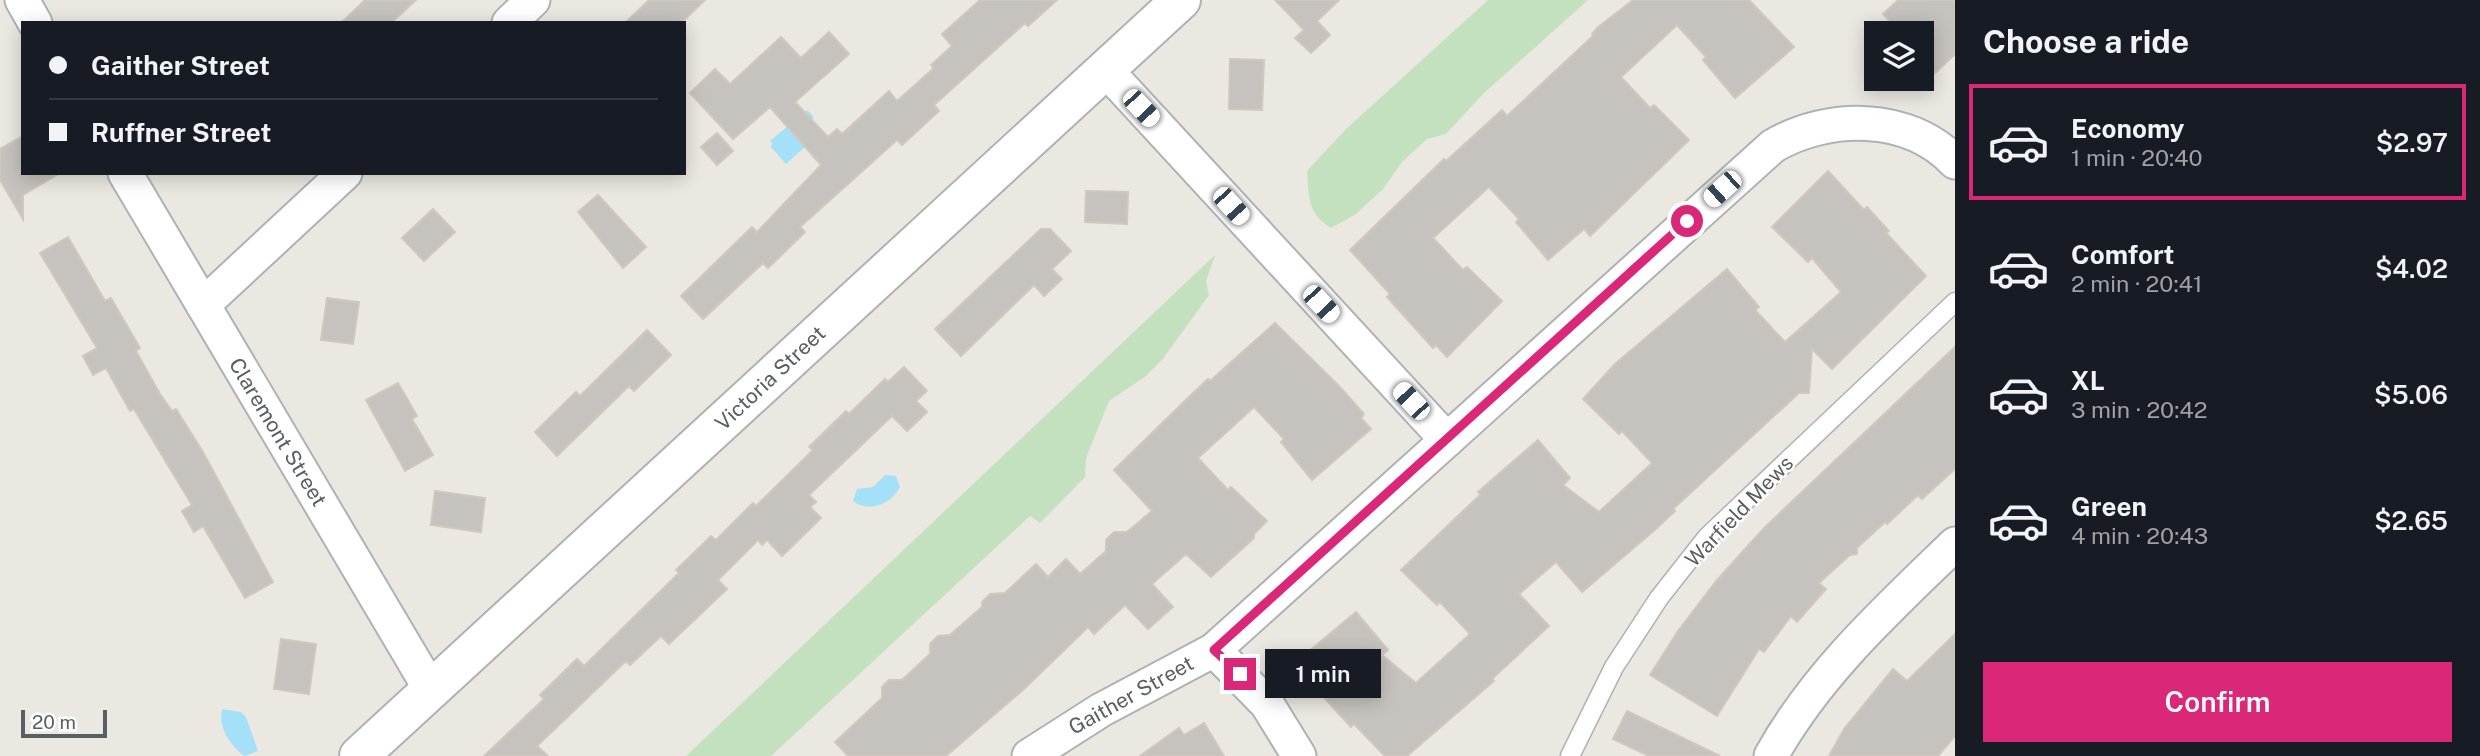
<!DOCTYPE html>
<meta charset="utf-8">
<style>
:root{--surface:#171b24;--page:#242831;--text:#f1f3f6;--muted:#9ea1a6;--line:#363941;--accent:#db2777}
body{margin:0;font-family:"Public Sans",sans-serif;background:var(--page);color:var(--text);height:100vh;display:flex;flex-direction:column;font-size:26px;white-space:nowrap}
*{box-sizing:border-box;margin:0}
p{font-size:23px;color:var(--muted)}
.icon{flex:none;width:38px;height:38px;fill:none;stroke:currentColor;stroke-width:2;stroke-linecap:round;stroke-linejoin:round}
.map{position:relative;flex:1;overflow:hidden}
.panel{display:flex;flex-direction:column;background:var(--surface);width:525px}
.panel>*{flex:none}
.hud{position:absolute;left:21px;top:21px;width:665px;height:154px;border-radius:0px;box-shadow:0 4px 18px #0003;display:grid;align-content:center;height:154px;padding:0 28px;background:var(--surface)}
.buttons{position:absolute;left:1864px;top:21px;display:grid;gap:14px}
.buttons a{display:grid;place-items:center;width:70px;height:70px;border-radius:0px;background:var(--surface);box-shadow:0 4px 18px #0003;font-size:35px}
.scale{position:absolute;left:21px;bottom:18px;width:86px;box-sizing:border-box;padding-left:7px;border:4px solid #595e61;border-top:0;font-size:19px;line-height:24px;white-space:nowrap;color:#595e61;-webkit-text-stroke:5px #fff;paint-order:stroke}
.end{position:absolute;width:32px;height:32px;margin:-16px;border:9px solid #db2777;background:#fff;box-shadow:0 0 0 4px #fff}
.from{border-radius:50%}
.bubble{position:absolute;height:49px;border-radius:0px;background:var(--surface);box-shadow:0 4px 18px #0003;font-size:23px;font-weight:600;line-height:49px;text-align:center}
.car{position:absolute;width:21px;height:42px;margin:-21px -10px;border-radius:9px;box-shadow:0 0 5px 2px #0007;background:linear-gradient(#fff 24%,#345 0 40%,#fff 0 76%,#345 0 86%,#fff 0)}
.hud b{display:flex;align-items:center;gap:24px;height:66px;font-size:26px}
.hud b+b{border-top:2px solid var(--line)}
.hud i{width:18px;height:18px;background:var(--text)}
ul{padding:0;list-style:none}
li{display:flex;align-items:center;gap:21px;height:116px;margin:0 14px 10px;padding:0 14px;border:4px solid transparent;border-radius:0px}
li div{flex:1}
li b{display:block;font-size:26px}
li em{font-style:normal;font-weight:600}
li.active{border-color:var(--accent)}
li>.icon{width:63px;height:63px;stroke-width:1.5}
h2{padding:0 28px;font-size:32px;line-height:84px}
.button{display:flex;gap:14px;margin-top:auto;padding:14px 28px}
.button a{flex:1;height:80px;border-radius:0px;background:var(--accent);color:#fff;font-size:28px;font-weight:600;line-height:80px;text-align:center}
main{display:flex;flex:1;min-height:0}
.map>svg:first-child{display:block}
</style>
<main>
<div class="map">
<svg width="1955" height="756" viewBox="0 0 1955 756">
<rect width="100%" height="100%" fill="#ebe7e1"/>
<!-- green -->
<g fill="#c4e1bf">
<path d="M1488 0H1588L1484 93 1446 134 1427 139 1402 162 1383 189 1356 214 1331 228C1307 213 1309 197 1307 171L1346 129Z"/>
<path d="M1215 255 1206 281 1209 295 1162 360 1146 376 1109 401 1086 458 1085 477 1040 523 1030 516 771 756H686Z"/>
</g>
<!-- water -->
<g fill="#a4e1f8">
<path d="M807 110 814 117 810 121 820 133 786 164 770 146 773 144 770 141Z"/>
<path d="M885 475 896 476 900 487C891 505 868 513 853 501L857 489 873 487Z"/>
<path d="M222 709 241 712 246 717 258 751 244 756C230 745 218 728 222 709Z"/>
</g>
<!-- building -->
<g fill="#c6c2bd" stroke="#cfc8c0" stroke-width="2">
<path d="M365 0H416L391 23H341Z"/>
<path d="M649 0H705L681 23H625Z"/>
<path d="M980 0H1057L1028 26 1025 23 934 105 939 111 902 145 897 140 800 227 805 232 768 268 763 263 703 319 681 296 752 227 757 232 821 165 770 107 733 139 690 93 715 69 730 84 781 37 801 58 829 32 849 54 795 102 828 137 837 129 842 134 889 91 897 101 934 68 931 65 952 46 942 34Z"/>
<path d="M1275 0H1339L1317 21 1330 35 1311 53 1295 38 1304 30Z"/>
<path d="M1633 0H1749L1794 47 1735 98 1703 60 1706 57 1677 25 1621 77 1650 108 1654 105 1689 140 1590 236 1584 229 1548 260 1516 222 1519 219 1489 187 1433 238 1463 270 1467 267 1502 301 1447 357 1436 345 1433 348 1387 297 1390 294 1350 250 1444 159 1446 161 1502 110 1507 116 1593 36 1592 34 1597 28Z"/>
<path d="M1898 0H1955V54L1935 73 1922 59V33H1895V27L1883 14Z"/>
<path d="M1230 59 1264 60 1262 110 1229 109Z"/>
<path d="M717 133 733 151 717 165 701 147Z"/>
<path d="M23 136V173H60L23 195V219L0 180V149Z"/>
<path d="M1828 171 1864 210 1867 207 1889 231 1886 233 1926 276 1832 369 1812 349 1809 393H1799L1673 509 1675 511 1657 528 1582 592 1556 562 1519 594 1549 626 1492 679 1494 681 1407 756H1385L1354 724 1351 727 1304 676 1307 674 1296 662 1356 612 1388 650 1382 655 1416 683 1470 634 1440 602 1437 605 1401 570 1481 494 1478 492 1538 440 1570 478 1563 485 1599 512 1652 463 1622 431 1619 434 1583 399 1615 364 1727 269 1759 307 1755 310 1785 342 1841 292 1812 258 1808 262 1772 227Z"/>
<path d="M1086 191 1128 192 1127 224 1085 222Z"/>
<path d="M598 195 646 247 623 268 578 212Z"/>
<path d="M433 209 455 232 424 261 402 238Z"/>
<path d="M1041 229H1050L1071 251 1052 269 1062 279 1044 296 1034 285 961 356 935 329Z"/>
<path d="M68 237 105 301 111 298 140 348 136 351 160 394 172 411 176 409 203 452 273 582 245 598 203 526 194 532 182 511 192 505 134 409 130 411 106 368 93 375 83 356 97 348 40 253Z"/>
<path d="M327 298 359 302 353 344 321 340Z"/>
<path d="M1275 323 1340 387 1364 414 1361 418 1371 429 1312 480 1281 442 1284 439 1254 407 1198 458 1228 490 1231 487 1267 521 1254 534V538L1211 577 1186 554 1152 584 1173 607 1148 629 1125 605 1094 634 1088 627 1023 690 946 756H848L835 742 882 698V687L889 680H902L930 654V644L938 636 950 635 982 607V602L990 594 1005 593 1036 564 1048 577 1066 559 1080 574 1106 551V540L1114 532H1127L1152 511 1114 470 1193 393 1208 379 1210 381Z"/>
<path d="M647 330 671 355 634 391 629 386 557 456 535 432 576 392 580 396Z"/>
<path d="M1955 347V469L1922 499 1918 495 1887 524 1885 522 1857 548V554L1850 555 1819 583 1826 589 1797 622 1791 616 1764 652 1759 649 1717 716 1650 675 1678 631 1717 580 1765 527Z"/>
<path d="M904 367 927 391 916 401 927 412 907 431 892 416 809 495 816 502 810 507 821 518 782 556 767 540 762 545 758 540 718 580 727 589 669 644 661 636 630 665 626 661 537 746 548 756H484L544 699 540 695 577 659 584 666 679 573 676 570 711 536 716 540 753 503 756 506 813 450 809 447 846 411 849 414 885 379 888 382Z"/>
<path d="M398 383 417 416 412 419 433 455 405 471 366 400Z"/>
<path d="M435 491 485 498 481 532 431 525Z"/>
<path d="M1955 634V736L1938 756H1829L1844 729 1893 669 1907 681Z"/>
<path d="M281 639 316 644 309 694 274 689Z"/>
<path d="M1627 711 1720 756H1649L1613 739Z"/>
<path d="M1204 723 1224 756H1140L1179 728 1184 735Z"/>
</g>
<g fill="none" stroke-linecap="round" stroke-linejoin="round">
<defs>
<path id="service" d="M1570 756 1614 667 1659 598 1707 537 1955 302"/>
<g id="minor">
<path d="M22 0 35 23"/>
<path d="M509 23 533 0"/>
<path d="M1105 69 1447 440"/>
<path d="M125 173 431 690"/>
<path d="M203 305 345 173"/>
<path d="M1214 650 1267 704 1299 756"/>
<path d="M1029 756 1101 710 1214 650 1773 146C1828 114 1908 113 1955 162"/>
<path d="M1771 756C1817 673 1888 609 1955 544"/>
</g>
<path id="tertiary" d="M359 756 1181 0"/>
</defs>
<!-- service casing -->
<use href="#service" stroke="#aeb2b6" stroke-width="21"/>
<!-- minor casing -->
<use href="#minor" stroke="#aeb2b6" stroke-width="37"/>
<!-- tertiary casing -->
<use href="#tertiary" stroke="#aeb2b6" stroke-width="42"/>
<!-- service -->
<use href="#service" stroke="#fff" stroke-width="18"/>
<!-- minor -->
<use href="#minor" stroke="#fff" stroke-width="33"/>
<!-- tertiary -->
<use href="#tertiary" stroke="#fff" stroke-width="38"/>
</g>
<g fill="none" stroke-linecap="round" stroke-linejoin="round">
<!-- route -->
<path stroke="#db2777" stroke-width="9" d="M1240 674 1214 650 1687 221"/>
</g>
<g text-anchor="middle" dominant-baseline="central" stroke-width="5" stroke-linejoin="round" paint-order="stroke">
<!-- street labels -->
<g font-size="21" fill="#595e61" stroke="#fff">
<text transform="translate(770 378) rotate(-43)">Victoria Street</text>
<text transform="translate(278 432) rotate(59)">Claremont Street</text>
<text transform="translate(1739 511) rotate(-46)">Warfield Mews</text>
<text transform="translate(1131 695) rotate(-29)">Gaither Street</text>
</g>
</g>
</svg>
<div class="buttons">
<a><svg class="icon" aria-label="layers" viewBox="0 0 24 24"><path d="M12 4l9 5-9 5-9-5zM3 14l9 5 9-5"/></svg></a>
</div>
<div class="scale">20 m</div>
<i class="end from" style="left:1687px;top:221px"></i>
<i class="end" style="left:1240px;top:674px"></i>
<div class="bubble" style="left:1265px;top:649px;width:116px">1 min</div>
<i class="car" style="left:1141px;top:108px;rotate:137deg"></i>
<i class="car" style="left:1722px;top:189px;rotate:228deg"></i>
<i class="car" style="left:1231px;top:206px;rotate:138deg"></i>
<i class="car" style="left:1321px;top:304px;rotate:137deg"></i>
<i class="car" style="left:1411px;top:401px;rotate:317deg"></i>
<div class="hud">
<b><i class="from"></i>Gaither Street</b>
<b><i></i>Ruffner Street</b>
</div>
</div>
<section class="panel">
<h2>Choose a ride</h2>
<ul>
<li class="active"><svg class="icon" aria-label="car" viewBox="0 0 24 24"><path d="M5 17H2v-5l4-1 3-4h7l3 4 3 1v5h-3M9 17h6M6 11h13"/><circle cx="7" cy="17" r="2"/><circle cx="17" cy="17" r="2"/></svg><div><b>Economy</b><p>1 min · 20:40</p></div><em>$2.97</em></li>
<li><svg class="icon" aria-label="car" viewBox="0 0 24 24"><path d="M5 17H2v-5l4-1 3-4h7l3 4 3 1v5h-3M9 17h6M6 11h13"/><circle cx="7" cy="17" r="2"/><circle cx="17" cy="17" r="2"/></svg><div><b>Comfort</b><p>2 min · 20:41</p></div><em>$4.02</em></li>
<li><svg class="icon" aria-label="car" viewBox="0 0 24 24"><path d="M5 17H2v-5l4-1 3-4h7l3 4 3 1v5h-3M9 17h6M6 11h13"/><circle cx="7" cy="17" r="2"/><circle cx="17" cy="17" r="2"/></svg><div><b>XL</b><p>3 min · 20:42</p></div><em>$5.06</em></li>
<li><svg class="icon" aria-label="car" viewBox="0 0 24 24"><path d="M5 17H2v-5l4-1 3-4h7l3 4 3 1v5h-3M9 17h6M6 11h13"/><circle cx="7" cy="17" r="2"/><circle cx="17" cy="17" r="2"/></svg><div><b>Green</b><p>4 min · 20:43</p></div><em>$2.65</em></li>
</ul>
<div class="button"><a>Confirm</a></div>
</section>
</main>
